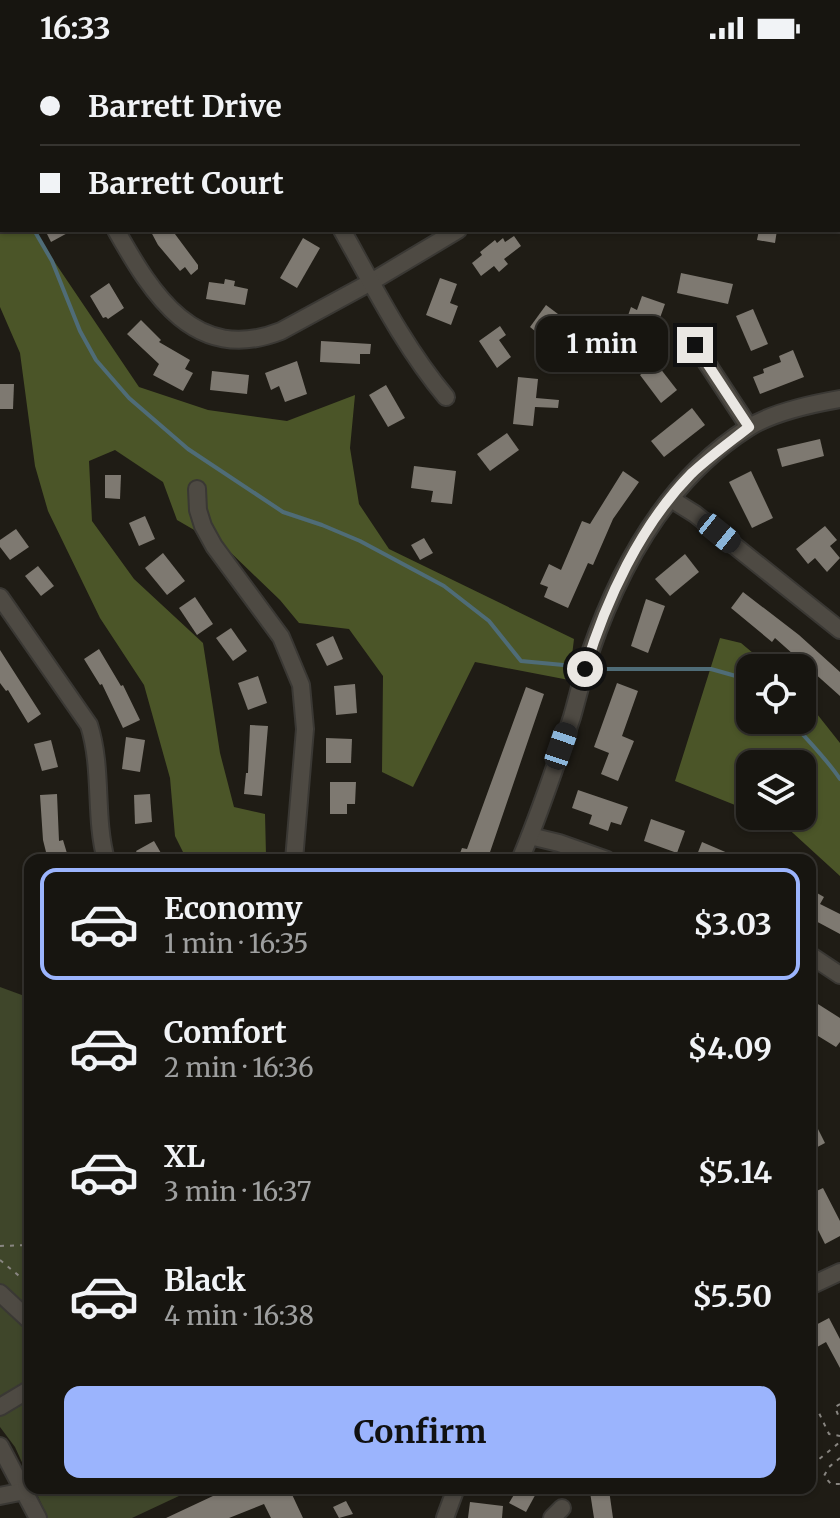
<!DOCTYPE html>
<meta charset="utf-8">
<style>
:root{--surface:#171510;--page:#201e19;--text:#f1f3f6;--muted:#9e9f9f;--line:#363430;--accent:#9bb4fd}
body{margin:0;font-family:Merriweather,serif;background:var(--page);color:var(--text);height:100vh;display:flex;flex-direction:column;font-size:30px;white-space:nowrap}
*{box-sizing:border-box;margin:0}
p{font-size:26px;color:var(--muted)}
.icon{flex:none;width:44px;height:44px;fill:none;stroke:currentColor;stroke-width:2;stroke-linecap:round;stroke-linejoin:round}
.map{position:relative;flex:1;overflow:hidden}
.side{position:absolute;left:24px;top:798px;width:792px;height:640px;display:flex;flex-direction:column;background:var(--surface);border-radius:16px;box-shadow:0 2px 6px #0004,0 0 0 2px var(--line)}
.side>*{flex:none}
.banner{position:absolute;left:0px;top:0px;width:840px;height:176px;box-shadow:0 2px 6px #0004,0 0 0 2px var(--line);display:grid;align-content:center;height:176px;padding:0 40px;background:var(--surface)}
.tools{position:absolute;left:736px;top:598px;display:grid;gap:16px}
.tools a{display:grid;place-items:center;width:80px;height:80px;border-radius:16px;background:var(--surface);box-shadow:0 2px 6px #0004,0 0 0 2px var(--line);font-size:40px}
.end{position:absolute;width:36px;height:36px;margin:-18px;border:10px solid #eae7e3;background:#111;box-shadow:0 0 0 4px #111}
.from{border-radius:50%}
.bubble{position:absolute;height:56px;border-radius:16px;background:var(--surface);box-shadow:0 2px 6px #0004,0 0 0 2px var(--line);font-size:26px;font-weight:700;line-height:56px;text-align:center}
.car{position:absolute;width:24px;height:48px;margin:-24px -12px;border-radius:10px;box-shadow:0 0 6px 2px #0007;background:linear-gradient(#222 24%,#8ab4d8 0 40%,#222 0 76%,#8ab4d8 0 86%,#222 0)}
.banner b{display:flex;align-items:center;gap:28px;height:76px;font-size:30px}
.banner b+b{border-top:2px solid var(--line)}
.banner i{width:20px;height:20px;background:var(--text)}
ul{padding:14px 0 0;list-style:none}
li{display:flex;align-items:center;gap:24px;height:112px;margin:0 16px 12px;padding:0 24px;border:4px solid transparent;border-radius:16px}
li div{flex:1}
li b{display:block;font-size:30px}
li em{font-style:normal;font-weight:700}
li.on{border-color:var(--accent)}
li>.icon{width:72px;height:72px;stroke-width:1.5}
.cta{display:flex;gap:16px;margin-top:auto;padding:16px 40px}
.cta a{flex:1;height:92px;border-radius:16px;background:var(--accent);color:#111;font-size:32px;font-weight:700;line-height:92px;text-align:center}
.status{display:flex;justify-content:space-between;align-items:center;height:56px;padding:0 40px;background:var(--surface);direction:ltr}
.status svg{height:22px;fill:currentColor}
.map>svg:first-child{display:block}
</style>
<div class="status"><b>16:33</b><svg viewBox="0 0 49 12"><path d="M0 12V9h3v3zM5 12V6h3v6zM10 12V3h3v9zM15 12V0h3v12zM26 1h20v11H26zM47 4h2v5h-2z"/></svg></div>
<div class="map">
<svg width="840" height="1462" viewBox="0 0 840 1462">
<rect width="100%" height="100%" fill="#1f1c15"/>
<!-- green -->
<g fill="#3f462a">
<path d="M0 931 30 942V1424L15 1391 0 1371Z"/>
<path d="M34 1432H196L132 1462H48Z"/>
</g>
<!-- forest -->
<g fill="#4b5528">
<path d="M0 125 2 174H33L139 331 208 354 287 365 355 339 350 392 359 448 389 493 574 583 569 624 475 606 413 731 382 716 383 620 349 573 299 567 280 544 227 493 177 464 163 426 115 394 89 405 92 465 134 523 203 587 220 697 234 751 265 758 266 799 257 804H187L175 780 170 722 144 629 100 562 48 455 35 410 20 297 0 251Z"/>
<path d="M720 582 741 587 771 612H750V664H802V639L840 687V820L782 767 764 760H802V708H750V755L675 725Z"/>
</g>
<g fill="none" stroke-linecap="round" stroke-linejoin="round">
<!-- stream -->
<g stroke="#4f6c77" stroke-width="4">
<path d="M0 110 2 115"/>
<path d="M34 174 52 205 80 275 96 304 129 342 188 393 283 456 322 469 360 485 444 530 489 565 521 605 574 610"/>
<path d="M596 613H711L750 624"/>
<path d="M790 664C807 684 826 702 840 723"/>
</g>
</g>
<!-- building -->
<g fill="#7e7971">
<path d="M45 174H73L51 186Z"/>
<path d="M150 174H172L198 209V213L191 219 185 211 180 215 158 189Z"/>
<path d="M759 174H777L775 187 757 184Z"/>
<path d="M514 180 521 190 504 203 508 208 499 216 494 210 481 220 472 207 482 199 480 196 495 184 497 187 503 182 505 186Z"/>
<path d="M303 182 320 192 297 232 280 222Z"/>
<path d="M681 217 733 228 728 248 677 237Z"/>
<path d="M440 222 457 228 450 247 458 250 451 269 426 259Z"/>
<path d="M225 223 235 225 234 230 248 233 245 249 206 243 209 226 224 228Z"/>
<path d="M109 227 124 252 108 263 106 261 103 262 90 240Z"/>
<path d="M642 240 665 248 647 298 628 291 633 274 624 271 631 251 637 254Z"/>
<path d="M546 249 558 258 541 280 530 271Z"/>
<path d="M753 253 768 288 751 295 736 260Z"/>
<path d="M141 264 161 284 159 286 190 304 185 313 193 317 183 335 153 319 159 308 127 278Z"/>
<path d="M500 270 506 279 499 284 511 301 497 312 479 285Z"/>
<path d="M321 285 371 288 370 298H360V308L320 306Z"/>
<path d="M793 294 804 321 760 338 753 321 764 317 763 313 781 306 779 300Z"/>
<path d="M297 305 307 338 285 346 279 330 271 334 265 317Z"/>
<path d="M656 307 677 334 661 347 640 319Z"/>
<path d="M212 315 249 319 247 338 210 334Z"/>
<path d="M518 321 538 323 536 342 559 344 558 352 535 351 533 370 513 368Z"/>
<path d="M0 328H14L13 353H0Z"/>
<path d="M386 329 405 362 388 371 369 339Z"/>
<path d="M692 352 705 369 664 401 651 385Z"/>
<path d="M507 377 519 394 490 415 477 398Z"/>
<path d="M820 383 824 400 782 411 777 393Z"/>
<path d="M414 410 456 415 452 448 431 446 433 435 411 432Z"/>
<path d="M623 415 639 426 613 463 593 509 588 507 568 552 544 541 548 531 540 528 549 508 561 514 582 465 590 468Z"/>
<path d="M751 415 773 462 752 472 729 426Z"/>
<path d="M105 419H121L120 443 105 442Z"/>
<path d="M145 460 155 483 139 490 129 467Z"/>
<path d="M825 470 837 484 830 490 840 502 827 516 815 502 808 508 796 493Z"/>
<path d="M16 473 29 491 10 504 0 491V484Z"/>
<path d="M424 482 433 497 420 504 411 489Z"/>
<path d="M163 497 185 525 167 539 145 512Z"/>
<path d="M685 498 699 516 670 540 655 523Z"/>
<path d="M38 510 54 530 41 540 25 520Z"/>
<path d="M743 536 799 579 840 616V640L775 582 772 586 731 552Z"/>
<path d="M195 541 213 568 197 579 179 552Z"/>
<path d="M646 543 665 550 648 597 631 590Z"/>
<path d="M231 572 247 595 233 605 216 582Z"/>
<path d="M333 580 343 603 327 610 316 588Z"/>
<path d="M99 593 121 630 123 629 140 664 123 672 102 628 100 629 84 603Z"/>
<path d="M0 594 41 658 28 667 8 634 6 635 0 627Z"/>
<path d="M258 620 267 647 248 654 238 627Z"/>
<path d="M617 627 638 635 622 680 634 685 618 725 601 718 609 697 594 691Z"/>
<path d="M355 628 357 657 336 659 334 630Z"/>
<path d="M526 631 544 638 488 802 492 804H463L459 800 462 792 467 793Z"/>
<path d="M250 669 268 670 262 740 244 738 246 717H248Z"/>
<path d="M126 681 145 684 140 716 122 713Z"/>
<path d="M326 682 352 683 351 707H326Z"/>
<path d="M51 684 58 711 42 715 34 688Z"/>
<path d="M330 726H356L355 748H347V758H330Z"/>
<path d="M578 734 628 751 621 769 611 766 608 775 589 768 592 759 572 752Z"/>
<path d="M57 738 59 785 63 784 69 804H48L43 784 40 739Z"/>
<path d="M150 738 152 766 135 768 134 739Z"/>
<path d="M651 763 685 775 677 797 644 785Z"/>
<path d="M154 785 165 804H141L136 795Z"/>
<path d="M702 786 744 804H695Z"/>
<path d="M810 833 824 841 820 848 840 858V878L812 863 810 867Z"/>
<path d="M810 943 840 962V986L836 991 810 975Z"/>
<path d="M817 1071 825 1087 810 1095V1075Z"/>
<path d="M823 1132 840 1165V1180L825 1188 812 1162 815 1161 810 1151V1138Z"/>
<path d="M829 1262 840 1283V1312L826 1286 810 1295V1272Z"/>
<path d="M230 1432H289L303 1462H271L264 1448 229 1462H166Z"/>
<path d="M518 1432H539L526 1456 509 1447Z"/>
<path d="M609 1434 613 1462H594L590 1436Z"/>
<path d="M346 1445 353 1458 339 1462 333 1451Z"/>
<path d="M470 1446 503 1450 502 1462H468Z"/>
</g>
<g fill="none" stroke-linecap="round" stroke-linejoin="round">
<defs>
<g id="minor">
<path d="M16 0 18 2"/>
<path d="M228 0 230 2"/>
<path d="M673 2 675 0"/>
<path d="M838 124 840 125"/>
<path d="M116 174C152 238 195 309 281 275L371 226 458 174"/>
<path d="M342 174C374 231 404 291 446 341"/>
<path d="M695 289 749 371"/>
<path d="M197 433 198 454 203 470 214 490 281 581 301 629 305 673 294 804"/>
<path d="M671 443 695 458 840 574"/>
<path d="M0 541 89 669C103 713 94 760 106 804"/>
<path d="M530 780 559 787 607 804"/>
<path d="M520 804C540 757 556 709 572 661 578 640 583 618 590 597 620 509 668 423 748 372 773 356 811 348 840 343"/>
<path d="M810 899 840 919"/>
<path d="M810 1230 840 1216"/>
<path d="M0 1237 30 1265"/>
<path d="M0 1351 30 1333"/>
<path d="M0 1390 38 1462"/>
<path d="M0 1440 25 1435"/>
<path d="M445 1462 456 1432"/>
<path d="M552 1462 562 1452"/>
</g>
</defs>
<!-- minor casing -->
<use href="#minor" stroke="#3a3834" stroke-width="20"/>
<!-- path -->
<g stroke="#888580" stroke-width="2" stroke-dasharray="4 6" stroke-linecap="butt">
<path d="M0 1190 30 1189"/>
<path d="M0 1204 30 1229"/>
<path d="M840 1348 835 1351 840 1364"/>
<path d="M810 1355 819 1357 829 1378 840 1380"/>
<path d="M840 1402 829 1411 824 1420 831 1428H840"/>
<path d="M810 1403 818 1404 840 1386"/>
</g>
<!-- minor -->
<use href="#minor" stroke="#4e4a43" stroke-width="16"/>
</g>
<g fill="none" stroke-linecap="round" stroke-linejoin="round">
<!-- route -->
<path stroke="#eae7e3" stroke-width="10" d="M585 613C606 544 640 470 691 418 709 401 730 386 749 371L695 289"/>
</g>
</svg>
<div class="tools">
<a><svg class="icon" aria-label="locate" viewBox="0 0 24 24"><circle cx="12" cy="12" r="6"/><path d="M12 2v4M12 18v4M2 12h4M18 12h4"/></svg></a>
<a><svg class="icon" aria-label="layers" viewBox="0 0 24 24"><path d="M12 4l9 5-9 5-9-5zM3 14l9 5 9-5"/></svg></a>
</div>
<i class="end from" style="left:585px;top:613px"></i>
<i class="end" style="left:695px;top:289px"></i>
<div class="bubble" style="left:536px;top:260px;width:132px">1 min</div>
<i class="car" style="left:719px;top:477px;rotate:129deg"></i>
<i class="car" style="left:561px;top:690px;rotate:19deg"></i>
<div class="banner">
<b><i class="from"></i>Barrett Drive</b>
<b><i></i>Barrett Court</b>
</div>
<section class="side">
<ul>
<li class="on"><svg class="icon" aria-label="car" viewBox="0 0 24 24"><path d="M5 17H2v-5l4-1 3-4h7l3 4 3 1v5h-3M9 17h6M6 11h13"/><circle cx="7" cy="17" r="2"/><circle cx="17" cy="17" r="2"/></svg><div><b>Economy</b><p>1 min · 16:35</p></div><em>$3.03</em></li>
<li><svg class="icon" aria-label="car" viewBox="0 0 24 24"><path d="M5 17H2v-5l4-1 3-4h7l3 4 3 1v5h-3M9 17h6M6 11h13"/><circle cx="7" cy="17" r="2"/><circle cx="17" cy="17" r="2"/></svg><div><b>Comfort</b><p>2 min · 16:36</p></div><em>$4.09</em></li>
<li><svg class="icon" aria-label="car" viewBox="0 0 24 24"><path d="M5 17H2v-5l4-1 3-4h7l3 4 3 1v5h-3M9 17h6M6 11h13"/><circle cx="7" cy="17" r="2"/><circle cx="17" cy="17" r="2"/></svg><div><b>XL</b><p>3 min · 16:37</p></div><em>$5.14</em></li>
<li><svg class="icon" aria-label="car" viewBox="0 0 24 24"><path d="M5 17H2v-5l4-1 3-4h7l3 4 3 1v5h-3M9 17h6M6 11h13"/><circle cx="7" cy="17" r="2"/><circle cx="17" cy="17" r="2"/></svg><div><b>Black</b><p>4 min · 16:38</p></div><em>$5.50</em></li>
</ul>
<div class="cta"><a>Confirm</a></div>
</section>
</div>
